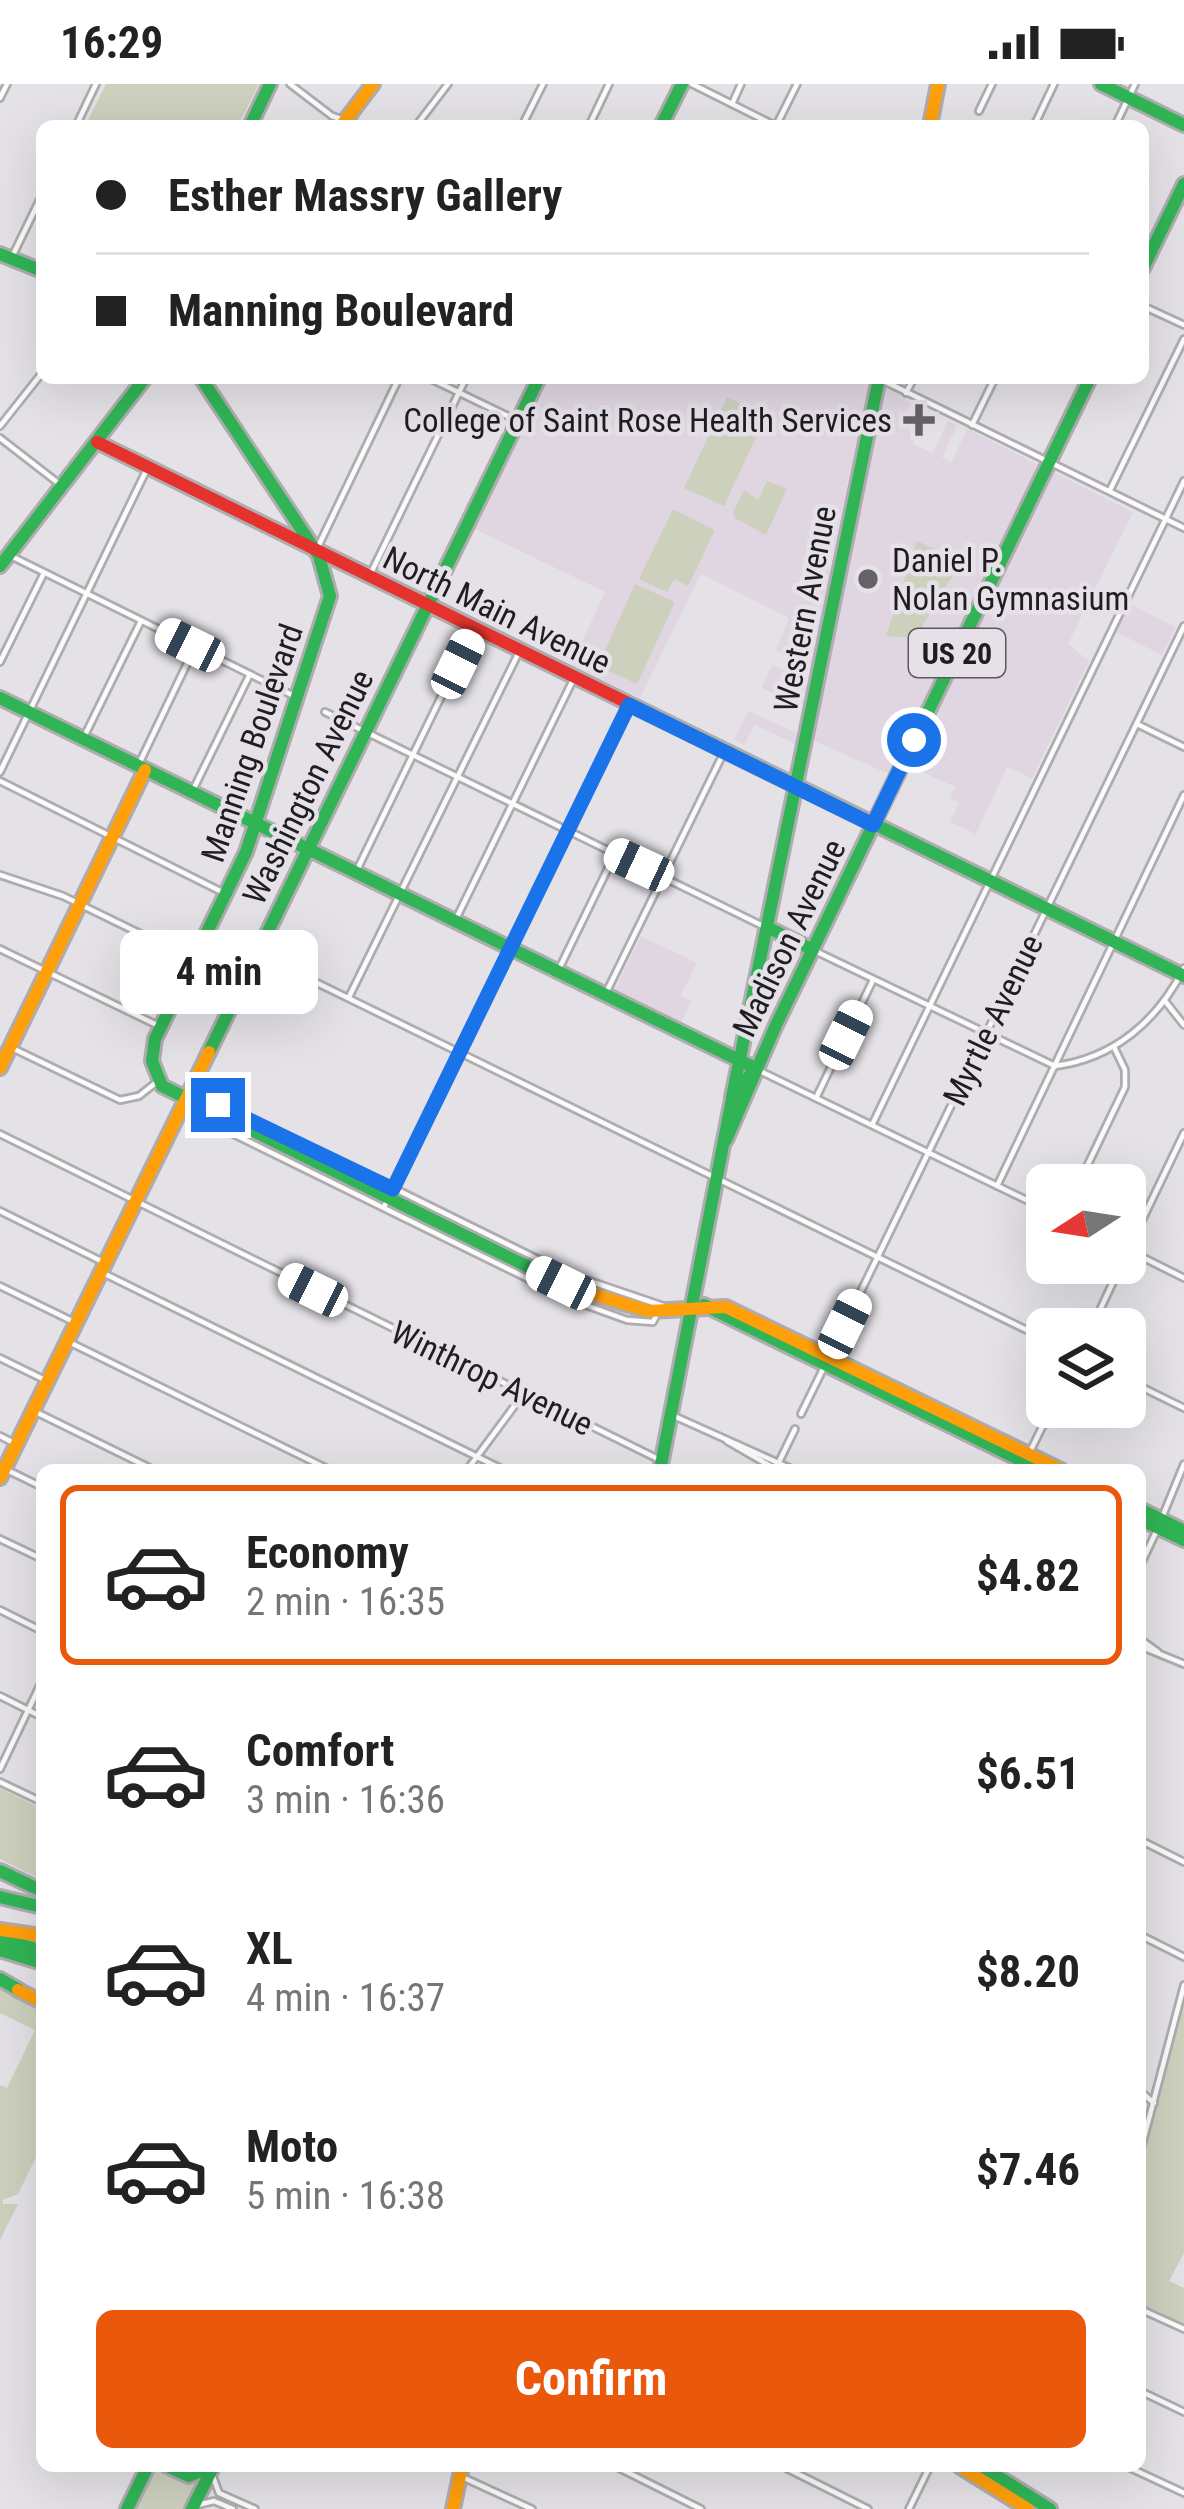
<!DOCTYPE html>
<meta charset="utf-8">
<style>
:root{--surface:#fff;--page:#f6f6f6;--text:#222;--muted:#767676;--line:#e0e0e0;--accent:#ea580c}
body{margin:0;font-family:"Roboto Condensed",sans-serif;background:var(--page);color:var(--text);height:100vh;display:flex;flex-direction:column;font-size:45px;white-space:nowrap}
*{box-sizing:border-box;margin:0}
p{font-size:39px;color:var(--muted)}
.icon{flex:none;width:66px;height:66px;fill:none;stroke:currentColor;stroke-width:2;stroke-linecap:round;stroke-linejoin:round}
.map{position:relative;flex:1;overflow:hidden}
.details{position:absolute;left:36px;top:1380px;width:1110px;height:1008px;display:flex;flex-direction:column;background:var(--surface);border-radius:18px;box-shadow:0 12px 48px #0002}
.details>*{flex:none}
.top-card{position:absolute;left:36px;top:36px;width:1113px;height:264px;border-radius:18px;box-shadow:0 12px 48px #0002;display:grid;align-content:center;height:264px;padding:0 60px;background:var(--surface)}
.needle{width:78px;rotate:258deg}
.tools{position:absolute;left:1026px;top:1080px;display:grid;gap:24px}
.tools a{display:grid;place-items:center;width:120px;height:120px;border-radius:18px;background:var(--surface);box-shadow:0 12px 48px #0002;font-size:60px}
.end{position:absolute;width:54px;height:54px;margin:-27px;border:15px solid #1a73e8;background:#fff;box-shadow:0 0 0 6px #fff}
.from{border-radius:50%}
.bubble{position:absolute;height:84px;border-radius:18px;background:var(--surface);box-shadow:0 12px 48px #0002;font-size:39px;font-weight:700;line-height:84px;text-align:center}
.car{position:absolute;width:36px;height:72px;margin:-36px -18px;border-radius:15px;box-shadow:0 0 9px 3px #0007;background:linear-gradient(#fff 24%,#345 0 40%,#fff 0 76%,#345 0 86%,#fff 0)}
.top-card b{display:flex;align-items:center;gap:42px;height:114px;font-size:45px}
.top-card b+b{border-top:3px solid var(--line)}
.top-card i{width:30px;height:30px;background:var(--text)}
ul{padding:21px 0 0;list-style:none}
li{display:flex;align-items:center;gap:36px;height:180px;margin:0 24px 18px;padding:0 36px;border:6px solid transparent;border-radius:18px}
li div{flex:1}
li b{display:block;font-size:45px}
li em{font-style:normal;font-weight:700}
li.active{border-color:var(--accent)}
li>.icon{width:108px;height:108px;stroke-width:1.5}
.action{display:flex;gap:24px;margin-top:auto;padding:24px 60px}
.action a{flex:1;height:138px;border-radius:18px;background:var(--accent);color:#fff;font-size:48px;font-weight:700;line-height:138px;text-align:center}
.status{display:flex;justify-content:space-between;align-items:center;height:84px;padding:0 60px;background:var(--surface);direction:ltr}
.status svg{height:33px;fill:currentColor}
.map>svg:first-child{display:block}
</style>
<div class="status"><b>16:29</b><svg viewBox="0 0 49 12"><path d="M0 12V9h3v3zM5 12V6h3v6zM10 12V3h3v9zM15 12V0h3v12zM26 1h20v11H26zM47 4h2v5h-2z"/></svg></div>
<div class="map">
<svg width="1184" height="2425" viewBox="0 0 1184 2425">
<rect width="100%" height="100%" fill="#e5e2e7"/>
<!-- education -->
<g fill="#e0d6e2">
<path d="M549 294H859L869 299 829 488 844 493 887 294H907L899 312 911 319 903 338 910 341 920 322 929 327 913 360 933 369 948 337 957 342 942 373 951 379 967 345 1133 428 1068 560 1089 577 1032 694 1007 683 976 750 950 738 959 719 950 714 955 703 896 676 889 690 812 656 809 667 755 641 744 661 734 656 748 627 800 650 804 627 761 603 773 581 809 598 811 585 776 566 789 534 701 490 640 614 571 581 605 508 475 445Z"/>
<path d="M1130 520 1176 543 1162 571 1116 548Z"/>
<path d="M641 852 697 879 681 911 691 917 680 941 614 908Z"/>
</g>
<!-- green -->
<g fill="#ccd0bd">
<path d="M106 0H259L238 42H85Z"/>
<path d="M727 313 766 332 724 422 684 404Z"/>
<path d="M767 397 787 405 766 451 735 434 733 428 744 406 758 416Z"/>
<path d="M673 425 715 446 688 502 674 495 667 508 639 495Z"/>
<path d="M917 457 961 478 915 554 886 552Z"/>
<path d="M635 500 675 518 637 600 598 582Z"/>
<path d="M0 1704 42 1725V1796L0 1775Z"/>
<path d="M0 1899 42 1926V2061L18 2110 3 2116V2120H18L0 2156V2001L7 2004 35 1946 0 1929Z"/>
<path d="M1184 1913V2169L1169 2197 1184 2204V2241L1140 2220V2080Z"/>
<path d="M148 2382H213L192 2425H127Z"/>
</g>
<g fill="none" stroke-linecap="round" stroke-linejoin="round">
<defs>
<g id="street">
<path d="M290 0 332 32 362 42"/>
<path d="M692 0 776 42"/>
<path d="M0 14 7 0"/>
<path d="M732 20 741 0"/>
<path d="M979 27 992 0"/>
<path d="M76 42 96 0"/>
<path d="M416 42 448 0"/>
<path d="M522 42 543 0"/>
<path d="M589 42 609 0"/>
<path d="M776 42 797 0"/>
<path d="M1034 42 1054 0"/>
<path d="M1115 42 1135 0"/>
<path d="M11 175 42 111"/>
<path d="M1143 222 1184 241"/>
<path d="M429 294 518 337"/>
<path d="M882 296 1184 444"/>
<path d="M906 309 914 294"/>
<path d="M972 341 995 294"/>
<path d="M0 342 42 289"/>
<path d="M0 354 62 402"/>
<path d="M1110 406 1184 255"/>
<path d="M316 467 399 294"/>
<path d="M9 471 294 612"/>
<path d="M369 493 466 294"/>
<path d="M0 578 43 491"/>
<path d="M325 628 767 844"/>
<path d="M1137 640 1184 663"/>
<path d="M83 655 141 537"/>
<path d="M138 682 195 563"/>
<path d="M0 688 147 385"/>
<path d="M0 697 226 810"/>
<path d="M192 708 250 590"/>
<path d="M356 788 474 545"/>
<path d="M0 791 63 812 194 876"/>
<path d="M455 837 574 594"/>
<path d="M0 865 161 943"/>
<path d="M813 866 1055 982C1115 974 1158 936 1184 884"/>
<path d="M260 871 1047 1256"/>
<path d="M558 887 615 770"/>
<path d="M605 911 724 668"/>
<path d="M349 913 519 568"/>
<path d="M1165 917 1184 941"/>
<path d="M10 963 120 1016 139 1012 158 997"/>
<path d="M760 987 1047 1126"/>
<path d="M816 1014 873 896"/>
<path d="M872 1041 1184 397"/>
<path d="M0 1050 662 1377"/>
<path d="M1078 1101 1125 1003V986L1114 963"/>
<path d="M997 1102 1184 711"/>
<path d="M384 1123 629 621"/>
<path d="M0 1127 105 1179"/>
<path d="M1130 1167 1184 1194"/>
<path d="M1125 1172 1184 1049"/>
<path d="M101 1188 504 1386"/>
<path d="M0 1202 76 1239"/>
<path d="M658 1228 653 1238 627 1236 569 1215 213 1040V1029L223 1020 566 1189 663 1222"/>
<path d="M1091 1245 1122 1179"/>
<path d="M71 1259 330 1386"/>
<path d="M830 1271 1184 542"/>
<path d="M0 1274 47 1297"/>
<path d="M1125 1295 1184 1324"/>
<path d="M36 1328 154 1386"/>
<path d="M801 1330 825 1281"/>
<path d="M674 1332 794 1386"/>
<path d="M0 1352 16 1360"/>
<path d="M727 1357 777 1386"/>
<path d="M778 1380 795 1345"/>
<path d="M5 1385 42 1403"/>
<path d="M467 1386 524 1309"/>
<path d="M1021 1386 1052 1323"/>
<path d="M1161 1436 1184 1380"/>
<path d="M0 1455 42 1475"/>
<path d="M1140 1482 1157 1446"/>
<path d="M0 1526 42 1547"/>
<path d="M1140 1555 1158 1568"/>
<path d="M1140 1562 1184 1580"/>
<path d="M0 1612 42 1633"/>
<path d="M0 1685 42 1597"/>
<path d="M0 1698 42 1718"/>
<path d="M1140 1756 1184 1778"/>
<path d="M1140 1851 1184 1873"/>
<path d="M1140 2007 1154 2019"/>
<path d="M1140 2069 1184 1901"/>
<path d="M1140 2225 1184 2245"/>
<path d="M1140 2307 1184 2328"/>
<path d="M615 2382 701 2425"/>
<path d="M782 2382 868 2425"/>
<path d="M1126 2382 1184 2409"/>
<path d="M212 2390 219 2409 255 2425"/>
<path d="M460 2392 532 2425"/>
<path d="M197 2421 214 2417 233 2425"/>
<path d="M909 2425 930 2382"/>
</g>
<g id="fast">
<path d="M1101 0 1184 41"/>
<path d="M250 42 270 0"/>
<path d="M661 42 682 0"/>
<path d="M0 170 42 187"/>
<path d="M1143 184 1184 100"/>
<path d="M201 294 319 472 330 512 246 768 155 955 152 977 162 1002 567 1202"/>
<path d="M0 482 145 294"/>
<path d="M0 614 755 984"/>
<path d="M640 625 1184 892"/>
<path d="M769 844 813 866"/>
<path d="M209 968 539 294"/>
<path d="M732 1013 879 294"/>
<path d="M726 1056 776 941 1090 294"/>
<path d="M704 1221 1041 1386"/>
<path d="M660 1386 732 1015 755 984"/>
<path d="M1140 1425 1184 1447"/>
<path d="M1140 1435 1184 1456"/>
<path d="M0 1787 42 1807"/>
<path d="M0 1813 42 1823"/>
<path d="M0 1854 42 1867"/>
<path d="M0 1866 42 1879"/>
<path d="M0 1895 19 1906"/>
<path d="M167 2382 189 2392 213 2382"/>
<path d="M981 2382 1050 2425"/>
<path d="M127 2425 148 2382"/>
<path d="M192 2425 213 2383"/>
</g>
<g id="slow">
<path d="M341 42 373 0"/>
<path d="M930 42 938 0"/>
<path d="M0 984 145 686"/>
<path d="M567 1202 648 1227 726 1223 1061 1386"/>
<path d="M0 1394 209 968"/>
<path d="M0 1846 42 1852"/>
<path d="M18 1906 42 1918"/>
<path d="M959 2382 1028 2425"/>
<path d="M453 2425 462 2382"/>
</g>
<path id="jam" d="M97 358 640 625"/>
</defs>
<!-- street casing -->
<use href="#street" stroke="#aeacaf" stroke-width="10"/>
<!-- fast casing -->
<use href="#fast" stroke="#aeacaf" stroke-width="18"/>
<!-- slow casing -->
<use href="#slow" stroke="#aeacaf" stroke-width="18"/>
<!-- jam casing -->
<use href="#jam" stroke="#aeacaf" stroke-width="18"/>
<!-- street -->
<use href="#street" stroke="#fbfbfb" stroke-width="4.5"/>
<!-- fast -->
<use href="#fast" stroke="#30b455" stroke-width="12"/>
<!-- slow -->
<use href="#slow" stroke="#ff9f0a" stroke-width="12"/>
<!-- jam -->
<use href="#jam" stroke="#e5322d" stroke-width="12"/>
</g>
<g fill="none" stroke-linecap="round" stroke-linejoin="round">
<!-- route -->
<path stroke="#1a73e8" stroke-width="15" d="M218 1021 393 1105 629 621 873 741 914 656"/>
</g>
<!-- markers -->
<g fill="#646265" stroke="#e6e1e8" stroke-width="4.5">
<path d="M913 318h12v12h12v12h-12v12h-12v-12h-12v-12h12z"/>
<circle cx="868" cy="495" r="12"/>
</g>
<g text-anchor="middle" dominant-baseline="central" stroke-width="9" stroke-linejoin="round" paint-order="stroke">
<!-- shield labels -->
<rect fill="#e6e1e8" stroke="#5a585b" stroke-width="3" x="909" y="545" width="96" height="48" rx="9"/>
<g font-size="30" font-weight="bold" fill="#1e1d1f">
<text x="957" y="569">US 20</text>
</g>
<!-- poi labels -->
<g font-size="33" fill="#1e1d1f" stroke="#e6e1e8" text-anchor="end">
<text x="892" y="336">College of Saint Rose Health Services</text>
<text x="892" y="476" text-anchor="start">Daniel P.<tspan x="892" dy="38">Nolan Gymnasium</tspan></text>
</g>
<!-- street labels -->
<g font-size="33" fill="#1e1d1f" stroke="#e6e1e8">
<text transform="translate(805 525) rotate(-79)">Western Avenue</text>
<text transform="translate(497 526) rotate(26)">North Main Avenue</text>
<text transform="translate(252 659) rotate(-71)">Manning Boulevard</text>
<text transform="translate(308 703) rotate(-64)">Washington Avenue</text>
<text transform="translate(789 854) rotate(-64)">Madison Avenue</text>
<text transform="translate(993 936) rotate(-64)">Myrtle Avenue</text>
<text transform="translate(492 1294) rotate(26)">Winthrop Avenue</text>
</g>
</g>
</svg>
<div class="tools">
<a><svg class="needle" viewBox="-14 -14 28 28"><path d="M0-13l5 13h-10z" fill="#e53935"/><path d="M0 13l5-13h-10z" fill="#767676"/></svg></a>
<a><svg class="icon" aria-label="layers" viewBox="0 0 24 24"><path d="M12 4l9 5-9 5-9-5zM3 14l9 5 9-5"/></svg></a>
</div>
<i class="end from" style="left:914px;top:656px"></i>
<i class="end" style="left:218px;top:1021px"></i>
<div class="bubble" style="left:120px;top:846px;width:198px">4 min</div>
<i class="car" style="left:190px;top:561px;rotate:296deg"></i>
<i class="car" style="left:458px;top:580px;rotate:26deg"></i>
<i class="car" style="left:639px;top:781px;rotate:295deg"></i>
<i class="car" style="left:846px;top:951px;rotate:26deg"></i>
<i class="car" style="left:561px;top:1199px;rotate:296deg"></i>
<i class="car" style="left:313px;top:1206px;rotate:296deg"></i>
<i class="car" style="left:845px;top:1240px;rotate:26deg"></i>
<div class="top-card">
<b><i class="from"></i>Esther Massry Gallery</b>
<b><i></i>Manning Boulevard</b>
</div>
<section class="details">
<ul>
<li class="active"><svg class="icon" aria-label="car" viewBox="0 0 24 24"><path d="M5 17H2v-5l4-1 3-4h7l3 4 3 1v5h-3M9 17h6M6 11h13"/><circle cx="7" cy="17" r="2"/><circle cx="17" cy="17" r="2"/></svg><div><b>Economy</b><p>2 min · 16:35</p></div><em>$4.82</em></li>
<li><svg class="icon" aria-label="car" viewBox="0 0 24 24"><path d="M5 17H2v-5l4-1 3-4h7l3 4 3 1v5h-3M9 17h6M6 11h13"/><circle cx="7" cy="17" r="2"/><circle cx="17" cy="17" r="2"/></svg><div><b>Comfort</b><p>3 min · 16:36</p></div><em>$6.51</em></li>
<li><svg class="icon" aria-label="car" viewBox="0 0 24 24"><path d="M5 17H2v-5l4-1 3-4h7l3 4 3 1v5h-3M9 17h6M6 11h13"/><circle cx="7" cy="17" r="2"/><circle cx="17" cy="17" r="2"/></svg><div><b>XL</b><p>4 min · 16:37</p></div><em>$8.20</em></li>
<li><svg class="icon" aria-label="car" viewBox="0 0 24 24"><path d="M5 17H2v-5l4-1 3-4h7l3 4 3 1v5h-3M9 17h6M6 11h13"/><circle cx="7" cy="17" r="2"/><circle cx="17" cy="17" r="2"/></svg><div><b>Moto</b><p>5 min · 16:38</p></div><em>$7.46</em></li>
</ul>
<div class="action"><a>Confirm</a></div>
</section>
</div>
